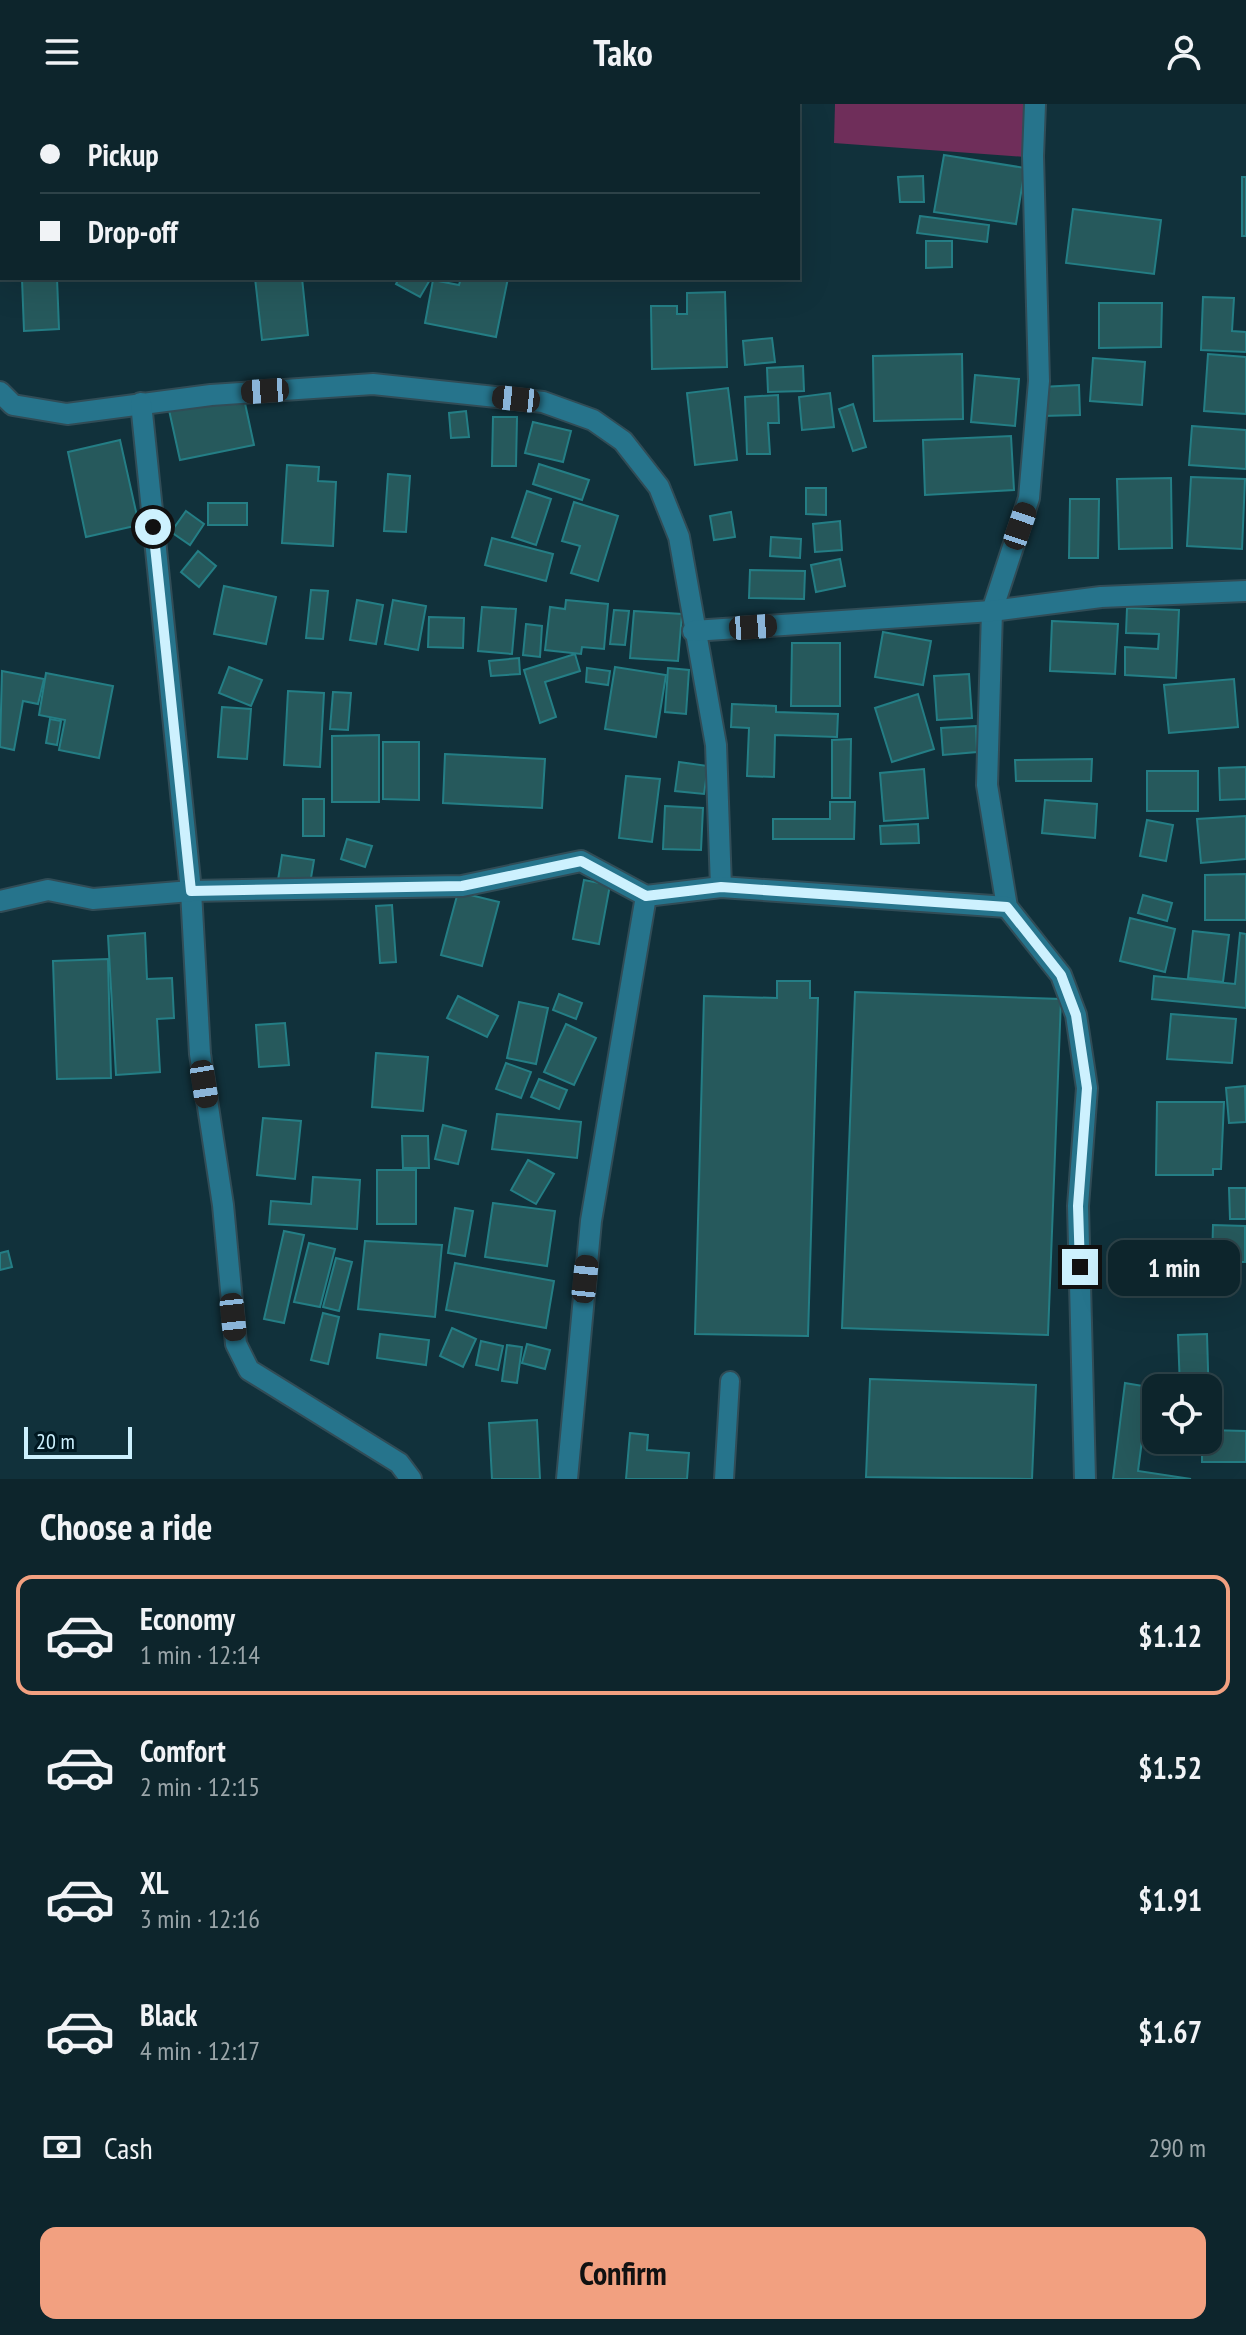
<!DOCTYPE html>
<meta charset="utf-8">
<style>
:root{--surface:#0d252c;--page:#1b3138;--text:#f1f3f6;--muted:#9aa5a9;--line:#2d4248;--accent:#f2a080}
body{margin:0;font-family:"PT Sans Narrow",sans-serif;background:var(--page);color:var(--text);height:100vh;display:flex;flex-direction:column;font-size:30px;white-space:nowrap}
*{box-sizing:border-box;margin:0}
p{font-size:26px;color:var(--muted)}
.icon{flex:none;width:44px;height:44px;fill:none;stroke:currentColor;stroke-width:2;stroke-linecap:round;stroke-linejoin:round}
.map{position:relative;height:1375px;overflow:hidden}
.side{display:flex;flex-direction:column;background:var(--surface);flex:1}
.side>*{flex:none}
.hud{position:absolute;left:0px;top:0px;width:800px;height:176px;box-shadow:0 8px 32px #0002,0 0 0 2px var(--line);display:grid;align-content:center;height:176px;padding:0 40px;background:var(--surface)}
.tools{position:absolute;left:1142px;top:1270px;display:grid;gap:16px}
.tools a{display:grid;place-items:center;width:80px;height:80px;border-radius:16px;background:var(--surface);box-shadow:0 8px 32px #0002,0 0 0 2px var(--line);font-size:40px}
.scale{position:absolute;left:24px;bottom:20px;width:108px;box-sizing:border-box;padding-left:8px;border:4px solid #cdf1fe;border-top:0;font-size:22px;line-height:28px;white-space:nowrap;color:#cdf1fe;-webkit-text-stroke:6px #001821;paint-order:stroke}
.end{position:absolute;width:36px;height:36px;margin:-18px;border:10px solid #cdf1fe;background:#111;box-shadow:0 0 0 4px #111}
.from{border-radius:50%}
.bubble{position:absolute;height:56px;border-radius:16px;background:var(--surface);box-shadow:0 8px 32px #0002,0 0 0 2px var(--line);font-size:26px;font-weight:700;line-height:56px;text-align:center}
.car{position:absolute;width:24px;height:48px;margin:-24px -12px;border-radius:10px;box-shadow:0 0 6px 2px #0007;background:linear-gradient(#222 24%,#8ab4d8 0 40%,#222 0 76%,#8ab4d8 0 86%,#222 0)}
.hud b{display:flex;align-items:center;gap:28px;height:76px;font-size:30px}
.hud b+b{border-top:2px solid var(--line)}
.hud i{width:20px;height:20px;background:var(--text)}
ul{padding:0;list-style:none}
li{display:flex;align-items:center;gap:24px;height:120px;margin:0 16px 12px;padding:0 24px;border:4px solid transparent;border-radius:16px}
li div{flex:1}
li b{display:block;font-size:30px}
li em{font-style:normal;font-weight:700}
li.selected{border-color:var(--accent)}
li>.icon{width:72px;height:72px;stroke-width:1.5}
h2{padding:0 40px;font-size:36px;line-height:96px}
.pay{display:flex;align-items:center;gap:20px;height:88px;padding:0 40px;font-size:30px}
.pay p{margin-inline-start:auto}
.button{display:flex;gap:16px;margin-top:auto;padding:16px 40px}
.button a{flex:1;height:92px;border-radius:16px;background:var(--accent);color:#111;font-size:32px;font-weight:700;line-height:92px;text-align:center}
header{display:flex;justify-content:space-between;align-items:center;height:104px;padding:0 40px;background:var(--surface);font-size:36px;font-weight:700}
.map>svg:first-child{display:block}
</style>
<header><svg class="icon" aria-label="menu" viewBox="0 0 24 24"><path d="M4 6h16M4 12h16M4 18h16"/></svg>Tako<svg class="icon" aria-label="person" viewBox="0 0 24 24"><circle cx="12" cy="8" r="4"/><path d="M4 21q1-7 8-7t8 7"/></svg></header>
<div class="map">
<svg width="1246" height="1375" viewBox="0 0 1246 1375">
<rect width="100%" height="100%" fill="#11313b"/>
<!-- garden -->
<path fill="#6f2e5a" d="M835 0H1028L1026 53 834 39Z"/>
<!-- building -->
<g fill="#26595c" stroke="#247e85" stroke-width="2">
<path d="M944 51 1025 64 1016 120 934 108Z"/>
<path d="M923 72 924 98H900L898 73Z"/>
<rect x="1242" y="73" width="4" height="59"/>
<path d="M1073 105 1161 116 1154 170 1066 159Z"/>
<path d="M920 112 989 121 987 138 917 129Z"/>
<path d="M926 137H952V163L926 164Z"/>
<path d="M57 174 59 225 24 227 22 175Z"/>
<path d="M255 174H302L308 231 262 236Z"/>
<path d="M399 174H431L420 193 396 180Z"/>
<path d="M461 174H508L496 233 425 219 433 176 459 181Z"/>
<path d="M725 188 727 263 652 265 651 202H677V210H687V189Z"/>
<path d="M1203 193 1234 194 1232 227 1246 228V248L1201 246Z"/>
<path d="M1099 199H1162L1161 243 1099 244Z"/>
<path d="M772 234 775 258 745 261 743 237Z"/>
<path d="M962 250 963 315 874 317 873 252Z"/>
<path d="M1208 250 1246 253V310L1204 307Z"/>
<path d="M1093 254 1145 258 1142 301 1090 297Z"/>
<path d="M803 262 804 287 768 288 767 264Z"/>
<path d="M975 271 1019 275 1015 322 971 318Z"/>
<path d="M1079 281 1080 311 1042 312 1041 283Z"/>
<path d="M728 284 737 356 695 361 687 289Z"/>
<path d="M830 289 834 323 802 326 799 293Z"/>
<path d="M243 290 254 341 180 356 169 306Z"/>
<path d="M778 291 779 319H768L770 350H747L745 293Z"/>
<path d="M853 300 866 343 853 347 839 305Z"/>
<path d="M466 307 469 333 451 334 449 309Z"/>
<path d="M493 313H517L516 362H492Z"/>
<path d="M533 318 571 327 563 358 525 349Z"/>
<path d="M1192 322 1246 326V365L1189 361Z"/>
<path d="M1011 332 1014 386 925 391 923 336Z"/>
<path d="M120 336 139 421 86 433 68 348Z"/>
<path d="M539 360 589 376 582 396 533 380Z"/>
<path d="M287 361 319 363 318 377 336 378 333 442 282 439Z"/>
<path d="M388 370 410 372 406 428 384 427Z"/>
<path d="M1191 373 1245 375 1242 445 1187 442Z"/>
<path d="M1171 374 1172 444 1119 445 1117 375Z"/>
<path d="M806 384H826V411L806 410Z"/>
<path d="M527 387 551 395 536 441 512 433Z"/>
<path d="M1070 395H1099L1098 454H1069Z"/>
<path d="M574 398 618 412 598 477 571 469 580 442 562 437Z"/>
<rect x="208" y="399" width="39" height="22"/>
<path d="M186 407 204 420 190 441 171 428Z"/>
<path d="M731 408 735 433 714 436 710 412Z"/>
<path d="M840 417 842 446 815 448 813 420Z"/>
<path d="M771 433 801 435 800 454 770 452Z"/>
<path d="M492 434 553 450 546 477 485 461Z"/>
<path d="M198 447 216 462 199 483 181 468Z"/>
<path d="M840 455 845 482 816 488 811 461Z"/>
<path d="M750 466 805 467 804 495 749 494Z"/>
<path d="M224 482 276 493 266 540 214 530Z"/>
<path d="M311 486 328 487 323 535 306 534Z"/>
<path d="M357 496 383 501 376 540 350 536Z"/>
<path d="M393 496 426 502 418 546 385 540Z"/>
<path d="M566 496 608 500 604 545 582 543 581 550 545 546 550 503 565 505Z"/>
<path d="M482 503 516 505 512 550 478 547Z"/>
<path d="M1127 504 1179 506 1176 574 1125 571V543L1158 545 1159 530 1126 529Z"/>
<path d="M614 506 629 507 625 541 610 540Z"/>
<path d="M634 507 682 510 678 557 630 554Z"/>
<path d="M429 513 464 514 463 544 428 543Z"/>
<path d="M1052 517 1118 520 1115 570 1050 567Z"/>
<path d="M526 520 542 522 540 553 523 551Z"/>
<path d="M883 528 931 537 923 581 875 573Z"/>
<path d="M792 539H840V602H791Z"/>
<path d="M575 550 580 567 545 578 556 613 540 619 524 566Z"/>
<path d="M519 554 520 570 491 572 489 557Z"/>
<path d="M229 563 262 576 251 602 219 589Z"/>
<path d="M615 563 666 571 656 633 605 625Z"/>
<path d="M587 564 610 567 608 581 586 578Z"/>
<path d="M668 564 689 566 686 610 665 608Z"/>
<path d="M2 567 44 575 38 600 23 597 14 646 0 643Z"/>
<path d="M46 569 113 582 99 654 59 646 65 616 39 611Z"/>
<path d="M969 570 972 614 937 616 934 572Z"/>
<path d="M1234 575 1238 623 1169 629 1164 581Z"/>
<path d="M288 587 324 589 320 663 284 661Z"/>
<path d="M333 588 351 589 348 626 330 625Z"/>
<path d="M918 590 934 645 892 658 875 604Z"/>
<path d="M732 600 776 602V608L838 610 837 633 775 631 774 673 747 672 749 624 731 623Z"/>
<path d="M222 603 251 605 247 655 218 653Z"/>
<path d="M50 615 61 617 57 641 46 639Z"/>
<path d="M976 622 977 648 943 651 941 624Z"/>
<path d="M379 631V698H332V632Z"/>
<path d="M851 635 850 694H832V636Z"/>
<path d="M383 638H419V696L383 695Z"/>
<path d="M445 650 545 655 542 704 443 699Z"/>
<path d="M1092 655 1091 677H1016L1015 656Z"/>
<path d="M679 658 708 662 704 690 675 687Z"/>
<path d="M1246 663V695L1220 696 1219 664Z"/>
<path d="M924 665 928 714 884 717 880 669Z"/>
<rect x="1147" y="667" width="51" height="40"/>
<path d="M626 672 660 675 652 738 619 734Z"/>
<rect x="303" y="695" width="21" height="37"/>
<path d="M1045 696 1097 700 1095 734 1042 729Z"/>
<path d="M830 698H855L854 735H773V715H830Z"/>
<path d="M665 702 703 704 701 746 663 745Z"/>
<path d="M1246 712V755L1201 759 1197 715Z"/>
<path d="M1147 716 1173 721 1166 757 1140 752Z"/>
<path d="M918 720 919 739 881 740 880 722Z"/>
<path d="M347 735 372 742 365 763 341 755Z"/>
<path d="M282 751 314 756 310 780 278 776Z"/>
<path d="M1246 770V816H1205V771Z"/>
<path d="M584 776 610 781 599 840 573 835Z"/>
<path d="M458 788 499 798 482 862 441 851Z"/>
<path d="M1143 791 1172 799 1167 817 1138 809Z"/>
<path d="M392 801 396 858 380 859 376 802Z"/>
<path d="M1130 814 1175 825 1165 868 1120 857Z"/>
<path d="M1193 827 1229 831 1223 878 1188 874Z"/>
<path d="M145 829 147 875 172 874 174 914 157 915 160 968 116 971 108 832Z"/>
<path d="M1240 829 1246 830V904L1152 895 1154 872 1235 880Z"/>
<path d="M108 855 111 974 57 975 53 857Z"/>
<path d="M777 877H810V894H818L808 1232 695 1230 704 892 777 894Z"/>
<path d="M855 888 1061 895 1048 1231 842 1224Z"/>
<path d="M559 890 582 899 576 915 553 906Z"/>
<path d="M458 892 498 912 487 933 447 914Z"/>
<path d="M519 898 548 904 536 960 507 954Z"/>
<path d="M1171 910 1236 915 1232 959 1167 955Z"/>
<path d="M285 919 289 961 259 963 256 921Z"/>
<path d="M566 920 596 934 574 981 544 968Z"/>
<path d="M376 949 428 953 423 1007 372 1003Z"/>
<path d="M506 959 531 968 521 994 496 985Z"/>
<path d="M539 975 567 986 559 1005 531 993Z"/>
<path d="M1245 982 1246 1018 1229 1019 1226 984Z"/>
<path d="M1157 998H1224L1221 1065H1213V1071H1156Z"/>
<path d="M497 1010 581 1018 577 1054 492 1045Z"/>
<path d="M263 1014 301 1017 295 1075 257 1071Z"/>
<path d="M443 1021 466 1027 458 1060 435 1055Z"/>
<path d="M402 1032H428L429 1064H403Z"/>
<path d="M528 1056 554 1070 536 1100 511 1086Z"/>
<rect x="377" y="1066" width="39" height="54"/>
<path d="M313 1073 360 1076 357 1125 269 1120 271 1097 311 1100Z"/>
<path d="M1229 1084H1246V1115H1230Z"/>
<path d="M493 1099 555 1107 547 1162 485 1153Z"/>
<path d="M455 1104 473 1107 465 1152 448 1149Z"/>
<path d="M1213 1121 1245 1122V1158H1212Z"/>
<path d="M284 1127 304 1131 284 1219 264 1215Z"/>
<path d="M365 1137 442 1141 435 1213 358 1205Z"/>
<path d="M309 1139 335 1145 320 1203 294 1198Z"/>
<path d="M8 1147 12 1163 0 1166V1149Z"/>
<path d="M336 1154 352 1158 339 1207 323 1203Z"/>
<path d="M455 1159 554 1177 546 1224 446 1206Z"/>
<path d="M323 1209 339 1213 328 1260 311 1256Z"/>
<path d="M452 1224 476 1235 463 1263 440 1252Z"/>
<path d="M380 1230 429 1236 426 1261 377 1254Z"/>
<path d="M1207 1230 1209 1300H1208V1284H1180L1178 1231Z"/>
<path d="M481 1237 503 1242 498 1266 476 1261Z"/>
<path d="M527 1240 550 1246 545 1265 522 1259Z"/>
<path d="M507 1241 522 1243 517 1279 502 1277Z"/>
<path d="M870 1275 1036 1281 1032 1375 866 1373Z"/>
<path d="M1125 1279 1149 1283 1138 1367 1191 1375H1113Z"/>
<path d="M537 1316 540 1375H492L489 1319Z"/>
<path d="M1208 1326 1246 1327V1358H1202V1336H1208Z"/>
<path d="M630 1329 648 1331 647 1346 689 1349 687 1375H626Z"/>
</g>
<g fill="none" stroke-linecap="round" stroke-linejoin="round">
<defs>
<path id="service" d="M724 1375 730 1277"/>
<g id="minor">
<path d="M1035 0 1033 52 1039 277 1029 394 992 507 987 681 1007 803 1061 871 1076 911 1087 984 1078 1102 1085 1375"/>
<path d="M0 288 13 301 67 310 211 291 373 280 543 298 593 316 623 337 659 383 679 433 716 641 721 783"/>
<path d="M141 299 191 787 200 950 223 1101 236 1240 249 1266 399 1359 411 1375"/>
<path d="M693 527 992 507 1101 493 1246 487"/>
<path d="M0 797 48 786 93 795 191 787 462 782 581 757 646 792 721 783 1007 803"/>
<path d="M567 1375 591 1117 646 792"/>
</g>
</defs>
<!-- service casing -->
<use href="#service" stroke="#314c56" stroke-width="22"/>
<!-- minor casing -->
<use href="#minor" stroke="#314c56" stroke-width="24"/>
<!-- service -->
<use href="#service" stroke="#26748c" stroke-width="18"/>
<!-- minor -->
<use href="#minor" stroke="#26748c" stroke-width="20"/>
</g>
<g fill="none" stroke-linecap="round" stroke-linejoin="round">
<!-- route -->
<path stroke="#cdf1fe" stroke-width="10" d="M153 423 191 787 462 782 581 757 646 792 721 783 1007 803 1061 871 1076 911 1087 984 1078 1102 1080 1163"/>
</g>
</svg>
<div class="tools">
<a><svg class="icon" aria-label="locate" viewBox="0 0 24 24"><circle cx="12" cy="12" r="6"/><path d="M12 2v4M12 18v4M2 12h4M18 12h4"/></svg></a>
</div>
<div class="scale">20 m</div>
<i class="end from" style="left:153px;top:423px"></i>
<i class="end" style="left:1080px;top:1163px"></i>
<div class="bubble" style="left:1108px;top:1136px;width:132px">1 min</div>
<i class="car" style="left:265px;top:287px;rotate:266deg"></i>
<i class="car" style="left:516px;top:295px;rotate:276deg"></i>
<i class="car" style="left:1020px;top:422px;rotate:19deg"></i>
<i class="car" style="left:753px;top:523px;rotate:86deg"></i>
<i class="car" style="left:204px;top:980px;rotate:171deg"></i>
<i class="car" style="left:585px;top:1175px;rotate:6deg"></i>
<i class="car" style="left:233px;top:1213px;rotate:174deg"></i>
<div class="hud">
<b><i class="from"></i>Pickup</b>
<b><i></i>Drop-off</b>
</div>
</div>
<section class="side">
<h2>Choose a ride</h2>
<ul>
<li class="selected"><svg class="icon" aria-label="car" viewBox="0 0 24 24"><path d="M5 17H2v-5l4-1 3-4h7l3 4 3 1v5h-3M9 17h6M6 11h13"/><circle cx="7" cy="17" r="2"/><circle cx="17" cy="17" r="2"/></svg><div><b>Economy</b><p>1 min · 12:14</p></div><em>$1.12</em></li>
<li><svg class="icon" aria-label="car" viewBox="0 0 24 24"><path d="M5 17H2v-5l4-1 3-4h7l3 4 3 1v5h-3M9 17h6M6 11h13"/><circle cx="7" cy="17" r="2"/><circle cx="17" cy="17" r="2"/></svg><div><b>Comfort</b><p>2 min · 12:15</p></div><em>$1.52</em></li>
<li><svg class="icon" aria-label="car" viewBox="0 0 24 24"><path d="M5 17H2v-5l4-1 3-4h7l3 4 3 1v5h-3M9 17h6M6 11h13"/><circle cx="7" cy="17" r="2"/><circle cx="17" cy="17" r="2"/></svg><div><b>XL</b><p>3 min · 12:16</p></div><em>$1.91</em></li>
<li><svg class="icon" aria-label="car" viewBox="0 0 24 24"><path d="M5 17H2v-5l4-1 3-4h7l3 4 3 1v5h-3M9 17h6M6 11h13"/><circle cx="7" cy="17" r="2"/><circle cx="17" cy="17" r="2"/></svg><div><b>Black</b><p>4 min · 12:17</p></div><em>$1.67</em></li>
</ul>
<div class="pay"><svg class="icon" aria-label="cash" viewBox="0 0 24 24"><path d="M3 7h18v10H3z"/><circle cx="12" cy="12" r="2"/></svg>Cash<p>290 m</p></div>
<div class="button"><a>Confirm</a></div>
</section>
